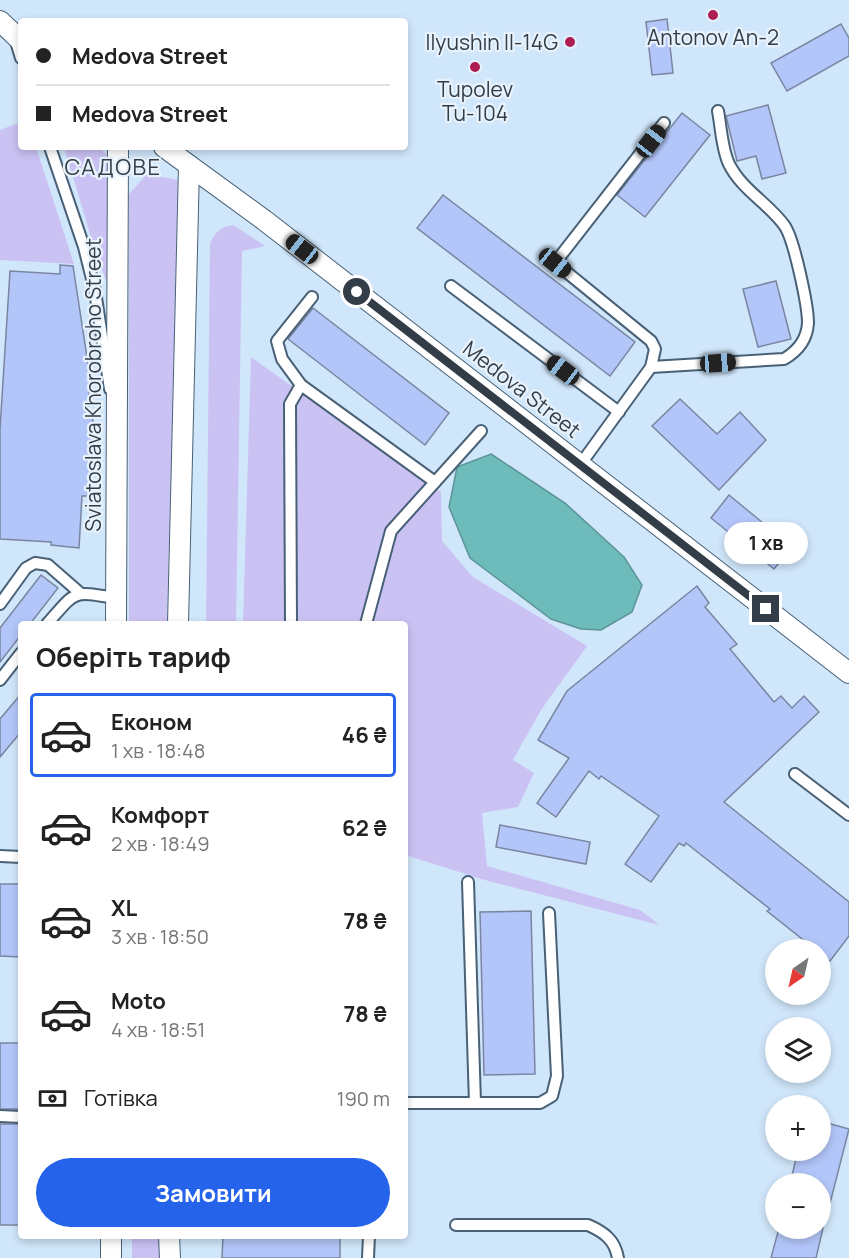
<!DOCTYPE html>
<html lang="uk">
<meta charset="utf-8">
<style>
:root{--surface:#fff;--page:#f2f2f2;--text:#222;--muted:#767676;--line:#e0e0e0;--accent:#2563eb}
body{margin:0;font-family:Manrope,sans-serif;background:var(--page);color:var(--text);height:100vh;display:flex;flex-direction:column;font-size:22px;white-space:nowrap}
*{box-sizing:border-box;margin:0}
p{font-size:20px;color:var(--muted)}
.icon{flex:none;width:33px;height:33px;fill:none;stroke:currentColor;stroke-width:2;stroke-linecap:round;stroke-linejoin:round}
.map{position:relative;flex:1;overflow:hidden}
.panel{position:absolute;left:18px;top:621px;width:390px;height:618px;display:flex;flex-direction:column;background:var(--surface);border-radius:6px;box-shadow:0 3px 9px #0003}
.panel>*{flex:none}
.guide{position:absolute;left:18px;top:18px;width:390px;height:132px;border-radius:6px;box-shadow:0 3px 9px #0003;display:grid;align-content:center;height:132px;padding:0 18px;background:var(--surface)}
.needle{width:39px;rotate:214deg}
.tools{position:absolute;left:765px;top:939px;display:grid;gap:12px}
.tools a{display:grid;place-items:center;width:66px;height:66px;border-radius:50%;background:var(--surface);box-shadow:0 3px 9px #0003;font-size:30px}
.end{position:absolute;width:27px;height:27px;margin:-14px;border:8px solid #323d47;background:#fff;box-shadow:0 0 0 3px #fff}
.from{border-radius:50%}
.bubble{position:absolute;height:42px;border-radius:21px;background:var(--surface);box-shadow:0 3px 9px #0003;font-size:20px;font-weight:700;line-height:42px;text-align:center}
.car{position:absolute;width:18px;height:36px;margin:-18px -9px;border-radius:8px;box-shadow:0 0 4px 2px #0007;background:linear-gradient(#222 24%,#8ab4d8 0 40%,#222 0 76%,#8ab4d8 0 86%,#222 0)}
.guide b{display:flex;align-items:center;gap:21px;height:57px;font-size:22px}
.guide b+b{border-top:2px solid var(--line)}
.guide i{width:15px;height:15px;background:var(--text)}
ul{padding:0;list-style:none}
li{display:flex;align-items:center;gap:18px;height:84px;margin:0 12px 9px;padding:0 6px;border:3px solid transparent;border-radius:6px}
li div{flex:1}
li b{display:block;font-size:22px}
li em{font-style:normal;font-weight:700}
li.on{border-color:var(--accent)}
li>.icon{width:54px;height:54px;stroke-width:1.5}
h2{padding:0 18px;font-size:27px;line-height:72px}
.pay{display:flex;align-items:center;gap:15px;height:66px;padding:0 18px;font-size:22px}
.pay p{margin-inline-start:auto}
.cta{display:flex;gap:12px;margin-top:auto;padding:12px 18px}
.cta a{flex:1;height:69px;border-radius:36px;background:var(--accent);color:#fff;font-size:24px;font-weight:700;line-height:69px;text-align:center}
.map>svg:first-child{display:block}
</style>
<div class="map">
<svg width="849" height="1258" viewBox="0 0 849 1258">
<rect width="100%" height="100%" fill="#d0e6fa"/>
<!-- green -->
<g fill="#cbc2f4">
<path d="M21 122V147H36L74 264 0 260V130Z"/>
<path d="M64 147H99L107 155 115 176 109 351 107 337 109 288 97 257Z"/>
<path d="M147 174 178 180 167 624H129V194Z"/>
<path d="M233 225 265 246 242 251 236 624H206L210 244C216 232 219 227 233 225Z"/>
<path d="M251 357 441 492 442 541 473 577 587 646 541 710 513 760 534 773 518 807 482 813 487 866 640 910 660 925 485 880 405 855V624H243Z"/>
<path d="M132 1236H162L163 1258H132Z"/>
</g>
<!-- water -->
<path fill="#6ebbbb" stroke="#5c9598" stroke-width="1.5" d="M491 454 565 503 624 557 642 585 632 612 601 630 581 629 551 619 470 558 449 507 457 467Z"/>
<!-- building -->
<g fill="#b3c6f9" stroke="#7a85a1" stroke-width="1.5">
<path d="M667 19 673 73 652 75 646 22Z"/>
<path d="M841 24 849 38V56L787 91 771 63Z"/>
<path d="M768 105 786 173 762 179 756 156 737 161 726 116Z"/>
<path d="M682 113 710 135 645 217 617 195Z"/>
<path d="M443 195 635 342 610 376 417 228Z"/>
<path d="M60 265 73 266 90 377 88 414H93L90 496H82L79 548 51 545V542L0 539V429L10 271 60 274Z"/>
<path d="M776 281 791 339 758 347 743 289Z"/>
<path d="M313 308 449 413 425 445 288 339Z"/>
<path d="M680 399 717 434 740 412 766 440 719 490 652 426Z"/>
<path d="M729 495 792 547 774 569 711 518Z"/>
<path d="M41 575 58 588 30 624H21V635L0 662V628Z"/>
<path d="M697 586 709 603 705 607 737 644 730 649 774 702 781 696 792 708 804 696 819 712 724 802 849 902V936L830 961 820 953V950H816L767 911 770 909 686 843 684 846 679 843 651 882 625 864 659 816 601 776 599 779 589 771 556 817 537 803 569 758 538 740 567 691Z"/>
<path d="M21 694V732L0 757V719Z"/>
<path d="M500 825 590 842 586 864 496 847Z"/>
<path d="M0 884H21V957L0 956Z"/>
<path d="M531 911 535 1074 484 1075 480 912Z"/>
<rect x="0" y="1043" width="21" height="66"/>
<path d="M820 1121 849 1129 826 1219H820V1184H790L798 1150H820Z"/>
<rect x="0" y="1124" width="21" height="101"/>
<path d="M779 1228H823L816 1258H771Z"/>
<path d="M223 1236H340V1258H222Z"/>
</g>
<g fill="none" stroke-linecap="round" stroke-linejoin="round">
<defs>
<g id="lane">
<path d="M15 38 21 58"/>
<path d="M50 147 84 247 95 291 110 389"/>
<path d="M548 257 651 341 655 349 651 367 580 465"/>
<path d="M555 263 664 123"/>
<path d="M451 286 619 412"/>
<path d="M312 297 277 341 282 359 301 385 435 482"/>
<path d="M651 367 784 359C798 351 807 339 808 323 808 306 794 238 784 225 768 203 742 190 729 164 722 150 721 127 718 111"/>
<path d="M0 604 26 568 35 563 48 565 80 593"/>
<path d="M47 624C77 590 71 591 116 598"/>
<path d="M291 624 290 404 301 385"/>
<path d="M366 624 391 531 481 431"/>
<path d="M0 680 21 653"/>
<path d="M795 774 849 815"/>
<path d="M0 856 21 857"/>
<path d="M468 882 475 1103"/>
<path d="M405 1103H540L552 1096 557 1076 549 913"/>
<path d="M0 1116 21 1117"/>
<path d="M456 1225H588C604 1232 615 1240 618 1258"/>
<path d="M368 1258 369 1236"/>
</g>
<g id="street">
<path d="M0 21 21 41"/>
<path d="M164 147 264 220 849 673"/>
<path d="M116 624 118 147"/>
<path d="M178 624 189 166"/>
<path d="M111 1236V1258"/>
<path d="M169 1236 170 1258"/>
</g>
</defs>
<!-- lane casing -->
<use href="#lane" stroke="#486176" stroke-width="14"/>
<!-- street casing -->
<use href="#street" stroke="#486176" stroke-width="22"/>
<!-- lane -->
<use href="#lane" stroke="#fff" stroke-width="10"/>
<!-- street -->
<use href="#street" stroke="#fff" stroke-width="20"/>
</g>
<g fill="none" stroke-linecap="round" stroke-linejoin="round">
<!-- route -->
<path stroke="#323d47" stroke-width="8" d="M357 292 766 609"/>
</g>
<!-- markers -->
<g fill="#ae1d51" stroke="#e7f2fc" stroke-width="2">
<circle cx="713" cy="15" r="6"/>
<circle cx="570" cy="42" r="6"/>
<circle cx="475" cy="67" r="6"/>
</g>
<g text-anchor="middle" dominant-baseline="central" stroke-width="4.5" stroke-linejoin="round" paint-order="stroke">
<!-- poi labels -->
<g font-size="21" fill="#323d47" stroke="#e7f2fc">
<text x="713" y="37">Antonov An-2</text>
<text x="558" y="42" text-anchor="end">Ilyushin Il-14G</text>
<text x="475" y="89">Tupolev<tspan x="475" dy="24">Tu-104</tspan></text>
</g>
<!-- street labels -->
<g font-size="21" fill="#323d47" stroke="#e7f2fc">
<text transform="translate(93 385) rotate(-90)">Sviatoslava Khorobroho Street</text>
<text transform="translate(522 389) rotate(38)">Medova Street</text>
</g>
<!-- neighbourhood labels -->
<g font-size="22" letter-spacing="1.5" fill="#323d47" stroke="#e7f2fc">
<text x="113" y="167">САДОВЕ</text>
</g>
</g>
</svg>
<div class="tools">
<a><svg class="needle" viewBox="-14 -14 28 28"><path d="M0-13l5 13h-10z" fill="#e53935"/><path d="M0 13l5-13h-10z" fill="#767676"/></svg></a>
<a><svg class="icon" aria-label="layers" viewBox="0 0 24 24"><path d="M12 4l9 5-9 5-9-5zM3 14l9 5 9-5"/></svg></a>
<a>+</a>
<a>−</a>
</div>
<i class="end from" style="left:357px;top:292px"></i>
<i class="end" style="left:766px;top:609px"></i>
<div class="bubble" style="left:724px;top:522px;width:84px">1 хв</div>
<i class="car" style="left:651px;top:141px;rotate:38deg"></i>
<i class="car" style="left:302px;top:249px;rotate:308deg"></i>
<i class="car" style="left:555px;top:263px;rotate:129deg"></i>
<i class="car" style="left:718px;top:363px;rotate:86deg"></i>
<i class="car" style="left:563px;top:370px;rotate:307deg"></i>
<div class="guide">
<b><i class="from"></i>Medova Street</b>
<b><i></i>Medova Street</b>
</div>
<section class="panel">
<h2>Оберіть тариф</h2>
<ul>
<li class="on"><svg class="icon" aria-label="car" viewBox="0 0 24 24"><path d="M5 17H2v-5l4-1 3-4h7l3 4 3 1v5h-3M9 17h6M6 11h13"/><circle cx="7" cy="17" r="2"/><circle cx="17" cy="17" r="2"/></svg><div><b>Економ</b><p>1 хв · 18:48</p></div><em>46 ₴</em></li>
<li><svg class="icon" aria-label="car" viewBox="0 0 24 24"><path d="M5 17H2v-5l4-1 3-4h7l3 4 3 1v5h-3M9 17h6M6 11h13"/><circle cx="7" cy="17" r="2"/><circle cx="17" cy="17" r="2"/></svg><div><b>Комфорт</b><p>2 хв · 18:49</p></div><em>62 ₴</em></li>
<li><svg class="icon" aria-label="car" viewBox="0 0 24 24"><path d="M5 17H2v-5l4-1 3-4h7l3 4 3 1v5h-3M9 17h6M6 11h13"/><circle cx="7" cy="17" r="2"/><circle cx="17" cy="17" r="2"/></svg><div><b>XL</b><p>3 хв · 18:50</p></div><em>78 ₴</em></li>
<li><svg class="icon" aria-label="car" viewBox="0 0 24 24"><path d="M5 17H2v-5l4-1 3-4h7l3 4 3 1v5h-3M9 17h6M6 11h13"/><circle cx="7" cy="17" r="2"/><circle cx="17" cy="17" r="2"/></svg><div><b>Moto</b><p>4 хв · 18:51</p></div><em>78 ₴</em></li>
</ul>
<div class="pay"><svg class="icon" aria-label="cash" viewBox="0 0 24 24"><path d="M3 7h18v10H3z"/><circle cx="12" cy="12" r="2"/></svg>Готівка<p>190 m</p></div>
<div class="cta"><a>Замовити</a></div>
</section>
</div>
